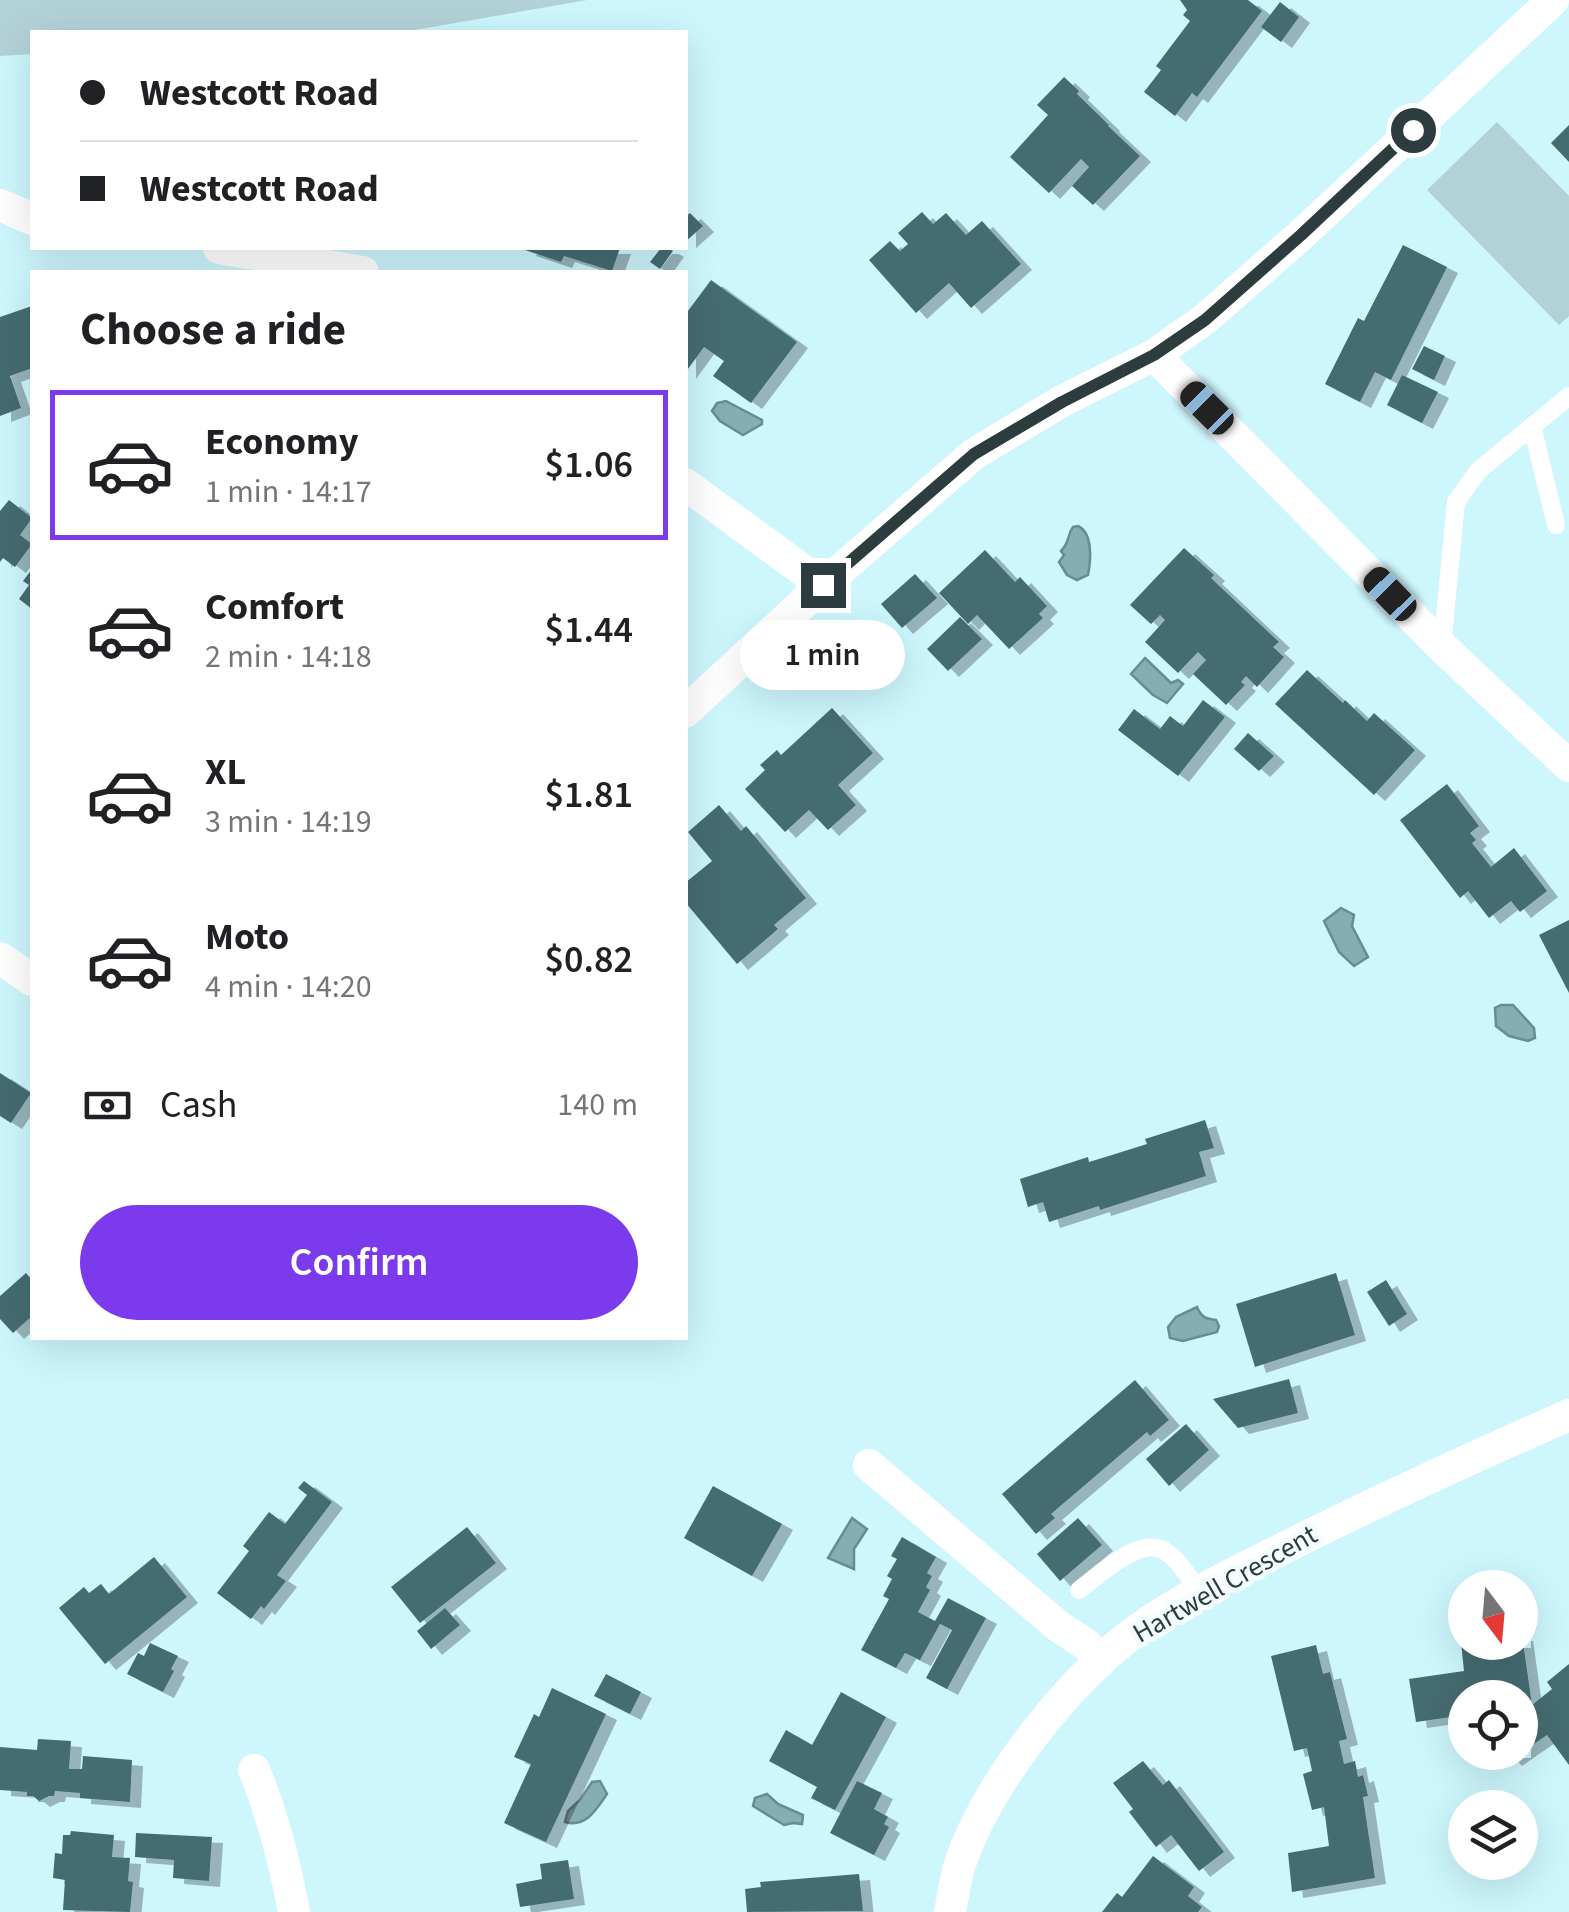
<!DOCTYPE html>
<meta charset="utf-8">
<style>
:root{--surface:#fff;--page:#f2f2f2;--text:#202124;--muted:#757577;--line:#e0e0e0;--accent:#7c3aed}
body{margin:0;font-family:"Source Sans 3",sans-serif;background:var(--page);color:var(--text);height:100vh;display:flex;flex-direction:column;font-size:38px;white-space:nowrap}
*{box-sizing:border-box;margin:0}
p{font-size:32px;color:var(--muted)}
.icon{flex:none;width:55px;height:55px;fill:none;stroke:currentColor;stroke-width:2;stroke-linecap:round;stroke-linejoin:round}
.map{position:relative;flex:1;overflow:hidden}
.panel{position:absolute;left:30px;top:270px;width:658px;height:1070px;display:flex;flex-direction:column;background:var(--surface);border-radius:0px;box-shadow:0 10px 40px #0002}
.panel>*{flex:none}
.banner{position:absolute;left:30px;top:30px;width:658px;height:220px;border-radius:0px;box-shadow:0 10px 40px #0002;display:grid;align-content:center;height:220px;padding:0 50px;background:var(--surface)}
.needle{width:65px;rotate:164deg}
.controls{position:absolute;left:1448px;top:1570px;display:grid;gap:20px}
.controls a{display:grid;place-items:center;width:90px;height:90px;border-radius:50%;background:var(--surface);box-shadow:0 10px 40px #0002;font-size:50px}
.end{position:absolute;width:45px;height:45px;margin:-22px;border:12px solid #2c3c3f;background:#fff;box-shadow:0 0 0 5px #fff}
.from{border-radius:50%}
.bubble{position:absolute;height:70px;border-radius:35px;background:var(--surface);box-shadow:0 10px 40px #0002;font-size:32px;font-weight:600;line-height:70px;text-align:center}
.car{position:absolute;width:30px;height:60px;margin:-30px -15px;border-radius:12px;box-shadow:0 0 8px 2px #0007;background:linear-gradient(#222 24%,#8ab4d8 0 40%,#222 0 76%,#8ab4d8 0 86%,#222 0)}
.banner b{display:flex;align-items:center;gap:35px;height:95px;font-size:38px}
.banner b+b{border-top:2px solid var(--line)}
.banner i{width:25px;height:25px;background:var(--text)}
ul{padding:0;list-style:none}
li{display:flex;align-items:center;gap:30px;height:150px;margin:0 20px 15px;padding:0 30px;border:5px solid transparent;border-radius:0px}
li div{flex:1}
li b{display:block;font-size:38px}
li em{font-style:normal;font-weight:600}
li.selected{border-color:var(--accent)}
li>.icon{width:90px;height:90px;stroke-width:1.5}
h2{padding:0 50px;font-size:45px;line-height:120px}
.pay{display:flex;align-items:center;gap:25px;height:110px;padding:0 50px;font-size:38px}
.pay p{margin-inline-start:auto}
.cta{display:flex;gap:20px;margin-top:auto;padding:20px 50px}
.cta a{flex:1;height:115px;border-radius:60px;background:var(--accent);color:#fff;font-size:40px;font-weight:600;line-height:115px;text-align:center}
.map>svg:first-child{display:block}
</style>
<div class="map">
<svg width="1569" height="1912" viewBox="0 0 1569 1912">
<defs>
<filter id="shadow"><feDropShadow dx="11" dy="6" stdDeviation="0" flood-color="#0004"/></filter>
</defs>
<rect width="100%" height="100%" fill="#cdf6fd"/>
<!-- green -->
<g fill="#b3d2d8">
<path d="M0 0H587L403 32H32V54L0 56Z"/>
<path d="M1497 122 1569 196V316L1559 325 1427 190Z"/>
</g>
<!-- water -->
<g fill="#84adb4" stroke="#6a8b91" stroke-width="2.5">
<path d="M726 401 762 420V424L743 435 720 421 712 411 717 403Z"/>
<path d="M1078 526C1093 533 1091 560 1088 575L1077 580 1067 575 1059 562 1064 555 1061 551C1070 542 1067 535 1073 527Z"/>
<path d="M1145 658 1171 683 1178 680 1183 684 1167 703 1153 695 1131 674Z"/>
<path d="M1341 908 1354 915 1352 926 1368 957 1354 966 1339 952 1324 921Z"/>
<path d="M1501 1005H1513L1534 1028 1535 1038 1528 1041 1509 1036 1496 1026 1495 1008Z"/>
<path d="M1197 1307C1201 1317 1206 1319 1216 1320L1219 1326 1217 1332 1183 1341 1170 1338 1168 1327 1176 1317Z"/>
<path d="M852 1518 867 1529 854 1549V1569L828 1558Z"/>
<path d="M600 1781 607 1794C596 1810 586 1828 565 1822L568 1811 580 1800 592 1782Z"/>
<path d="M767 1794 778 1804 803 1815 802 1824 793 1823 784 1825 753 1806 755 1798Z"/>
</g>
<!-- building -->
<g fill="#446c72" filter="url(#shadow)">
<path d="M1180 0H1248L1262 11 1197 97 1192 93 1175 116 1144 92 1161 70 1156 66 1190 21 1183 15 1187 10Z"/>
<path d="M1280 2 1299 17 1281 42 1261 27Z"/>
<path d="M1064 77 1079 91 1077 94 1109 125 1108 126 1140 156 1093 205 1072 186 1089 167 1081 159 1049 193 1010 157 1048 115 1037 105Z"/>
<path d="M1569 125V162L1551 143Z"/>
<path d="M922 212 933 224 946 213 966 235 982 221 1021 264 971 308 949 283 916 313 869 260 890 241 900 251 908 244 898 233Z"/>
<path d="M690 213 703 226 685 242V217Z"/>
<path d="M1403 245 1447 267 1391 380 1375 372 1360 402 1325 384 1358 318 1364 321Z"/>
<path d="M526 248H620L612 271 564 256 561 262 525 250Z"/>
<path d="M661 248H668L673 251 660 269 650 262Z"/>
<path d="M711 280 797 342 751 403 713 376 724 361 704 347 685 373V315Z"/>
<path d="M32 306V368L10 376 21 408 0 416V317Z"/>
<path d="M1424 346 1445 356 1434 380 1412 369Z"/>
<path d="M1402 375 1438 392 1422 423 1387 405Z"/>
<path d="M9 500 32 518 20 535 32 544 15 567 3 558 0 562V511Z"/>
<path d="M1184 548 1214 575 1211 578 1279 642 1273 647 1284 657 1257 687 1246 676 1241 682 1245 685 1226 705 1193 674 1206 660 1198 652 1178 673 1145 642 1165 620 1160 615 1151 624 1130 605Z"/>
<path d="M985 550 1015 582 1020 577 1047 606 1039 614 1043 618 1009 649 977 615 968 624 939 593Z"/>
<path d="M32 569V609L19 599 29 585 23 581Z"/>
<path d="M915 574 937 598 902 628 881 604Z"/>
<path d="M960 617 982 639 948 671 927 649Z"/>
<path d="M1307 670 1343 703 1345 700 1367 721 1374 713 1415 750 1374 795 1275 704Z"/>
<path d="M1203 700 1225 717 1178 776 1118 730 1134 709 1160 729 1170 716 1183 726Z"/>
<path d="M832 708 873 753 838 785 856 805 828 830 809 810 785 832 745 789 765 770 760 765 777 750 781 755Z"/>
<path d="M1248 733 1274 756 1259 771 1234 749Z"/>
<path d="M1447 784 1479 826 1470 833 1476 840 1472 843 1491 867 1514 848 1547 891 1520 912 1511 901 1489 918 1468 891 1460 898 1400 820Z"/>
<path d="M719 805 741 831 746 826 806 898 774 925 778 929 737 964 685 902V883L712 861 688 832Z"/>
<path d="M1569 920V993L1539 935Z"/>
<path d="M0 1073 31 1093 11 1123 0 1116Z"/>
<path d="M1205 1120 1214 1148 1199 1152 1206 1176 1100 1210 1099 1206 1049 1222 1043 1202 1028 1207 1020 1179 1088 1157 1089 1162 1112 1155 1147 1144 1145 1139Z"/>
<path d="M26 1273 32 1280V1316L13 1333 0 1319V1296Z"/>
<path d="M1336 1273 1355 1335 1255 1367 1236 1304Z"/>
<path d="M1386 1280 1407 1314 1389 1326 1367 1292Z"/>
<path d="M1289 1379 1298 1413 1238 1428 1213 1399Z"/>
<path d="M1135 1380 1169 1420 1150 1436 1147 1432 1051 1514 1055 1518 1036 1534 1002 1494Z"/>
<path d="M1186 1424 1209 1450 1169 1486 1146 1459Z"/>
<path d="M304 1481 332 1502 277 1575 286 1581 264 1609 261 1606 251 1619 217 1593 249 1551 243 1546 269 1512 285 1524 307 1495 298 1488Z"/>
<path d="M713 1486 782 1524 752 1576 684 1538Z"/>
<path d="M1078 1518 1102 1545 1060 1581 1037 1554Z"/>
<path d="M467 1527 496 1563 420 1623 391 1587Z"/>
<path d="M902 1537 936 1557 927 1573 932 1576 926 1587 930 1590 918 1612 935 1621 948 1598 986 1618 947 1689 926 1678 952 1630 940 1624 920 1660 905 1653 896 1668 861 1650 889 1599 883 1596 892 1579 887 1576 897 1559 891 1556Z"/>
<path d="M154 1557 187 1597 105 1664 59 1608 84 1587 89 1593 101 1584 109 1594Z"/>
<path d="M445 1608 460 1625 431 1649 417 1631Z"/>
<path d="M1465 1613V1642H1520V1635H1522L1532 1705 1552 1689 1547 1682 1569 1664V1765L1547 1735 1511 1760 1504 1752H1520V1698H1465V1715L1416 1722 1409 1679 1464 1671 1458 1614Z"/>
<path d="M150 1643 178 1656 171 1669 174 1671 163 1692 127 1674 138 1653 144 1656Z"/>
<path d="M1316 1645 1323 1674 1330 1672 1347 1739 1339 1741 1344 1764 1355 1761 1358 1777 1363 1775 1368 1796 1363 1797 1375 1878 1292 1892 1288 1853 1329 1846 1324 1807 1312 1810 1303 1774 1312 1771 1307 1748 1294 1751 1271 1656Z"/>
<path d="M606 1674 641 1692 630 1714 594 1696Z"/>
<path d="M552 1688 606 1714 546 1842 504 1823 531 1764 514 1757 534 1714 539 1717Z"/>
<path d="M841 1692 886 1717 835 1810 811 1798 817 1787 769 1761 786 1730 812 1745Z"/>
<path d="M38 1739 71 1741 69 1769H82L83 1756 132 1760 130 1802 80 1798V1793L55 1791 54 1796H49L39 1801 33 1796H27V1792L0 1790V1747L37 1750Z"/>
<path d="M1143 1761 1163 1785 1169 1780 1224 1852 1199 1871 1171 1835 1156 1847 1129 1812 1133 1809 1113 1783Z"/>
<path d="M857 1781 882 1793 874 1809 888 1817 884 1824 889 1827 874 1855 830 1833Z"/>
<path d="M71 1831 114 1835 112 1857 130 1858 128 1881 133 1882 130 1912 63 1910 65 1880 53 1878 55 1853 62 1854 63 1835H70Z"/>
<path d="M136 1833 212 1837 209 1881 173 1878 174 1860 135 1857Z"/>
<path d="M1153 1856 1194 1887 1188 1896 1202 1907 1198 1912H1102L1117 1893 1122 1897Z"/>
<path d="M568 1860 574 1899 520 1907 516 1884 542 1879 540 1864Z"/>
<path d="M859 1874 863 1911 747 1912 745 1889 761 1887 760 1882Z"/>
</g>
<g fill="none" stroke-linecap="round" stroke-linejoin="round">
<!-- lane -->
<g stroke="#fff" stroke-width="18">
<path d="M1532 426 1556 525"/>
<path d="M1442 647 1456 502 1478 471 1569 396"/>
<path d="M1079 1590C1098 1576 1138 1537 1163 1550 1178 1558 1190 1579 1200 1593"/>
</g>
<!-- street -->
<g stroke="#fff" stroke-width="32">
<path d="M0 205 32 219"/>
<path d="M219 248 363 272"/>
<path d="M1154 355 1442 647 1569 766"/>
<path d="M685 484 823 585"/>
<path d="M685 712 823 585 974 454 1062 401 1154 355 1205 319 1301 235 1553 0"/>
<path d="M0 958 32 980"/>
<path d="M869 1465 1058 1626 1087 1645 1100 1662"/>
<path d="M254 1770C273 1815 285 1864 294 1912"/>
<path d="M950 1912C953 1897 955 1882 959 1867 986 1784 1069 1679 1140 1628 1182 1598 1234 1573 1280 1550 1375 1502 1471 1458 1569 1415"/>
</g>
</g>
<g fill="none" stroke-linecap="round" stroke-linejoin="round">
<!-- route -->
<path stroke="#2c3c3f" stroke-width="12" d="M823 585 974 454 1062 402 1154 355 1205 320 1301 235 1413 130"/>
</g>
<g text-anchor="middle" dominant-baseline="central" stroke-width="10" stroke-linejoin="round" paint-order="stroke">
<!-- street labels -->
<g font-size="28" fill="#2c3c3f" stroke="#f4fcfd">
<text transform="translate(1225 1584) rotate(-30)">Hartwell Crescent</text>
</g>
</g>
</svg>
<div class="controls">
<a><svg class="needle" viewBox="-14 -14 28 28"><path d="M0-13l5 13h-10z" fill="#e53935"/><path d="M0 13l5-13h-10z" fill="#757577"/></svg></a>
<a><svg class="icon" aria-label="locate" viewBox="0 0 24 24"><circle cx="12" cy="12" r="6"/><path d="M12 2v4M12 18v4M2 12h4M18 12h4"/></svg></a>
<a><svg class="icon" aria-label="layers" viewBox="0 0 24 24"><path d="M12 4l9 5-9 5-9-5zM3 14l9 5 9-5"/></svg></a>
</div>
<i class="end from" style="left:1413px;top:130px"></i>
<i class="end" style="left:823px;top:585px"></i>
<div class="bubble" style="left:740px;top:620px;width:165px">1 min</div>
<i class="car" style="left:1207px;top:408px;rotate:315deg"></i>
<i class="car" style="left:1390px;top:594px;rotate:316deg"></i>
<div class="banner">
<b><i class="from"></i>Westcott Road</b>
<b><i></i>Westcott Road</b>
</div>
<section class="panel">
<h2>Choose a ride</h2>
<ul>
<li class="selected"><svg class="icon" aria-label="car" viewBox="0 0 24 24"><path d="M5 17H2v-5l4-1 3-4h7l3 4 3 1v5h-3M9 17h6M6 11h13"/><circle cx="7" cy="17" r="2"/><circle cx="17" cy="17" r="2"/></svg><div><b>Economy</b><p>1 min · 14:17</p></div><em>$1.06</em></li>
<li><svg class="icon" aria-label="car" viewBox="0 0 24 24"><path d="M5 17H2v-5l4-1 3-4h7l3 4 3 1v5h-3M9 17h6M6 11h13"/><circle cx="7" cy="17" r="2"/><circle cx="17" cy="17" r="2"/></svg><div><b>Comfort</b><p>2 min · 14:18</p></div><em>$1.44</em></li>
<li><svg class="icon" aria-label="car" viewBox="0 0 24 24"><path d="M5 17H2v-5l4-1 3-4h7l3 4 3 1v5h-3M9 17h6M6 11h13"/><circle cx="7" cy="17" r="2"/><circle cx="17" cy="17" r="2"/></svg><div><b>XL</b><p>3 min · 14:19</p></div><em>$1.81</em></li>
<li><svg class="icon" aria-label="car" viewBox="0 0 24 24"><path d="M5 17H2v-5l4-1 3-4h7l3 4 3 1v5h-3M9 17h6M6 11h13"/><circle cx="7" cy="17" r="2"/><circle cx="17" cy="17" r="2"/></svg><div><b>Moto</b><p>4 min · 14:20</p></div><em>$0.82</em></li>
</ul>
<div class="pay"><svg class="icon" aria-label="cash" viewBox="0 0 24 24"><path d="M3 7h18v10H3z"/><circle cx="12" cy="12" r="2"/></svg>Cash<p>140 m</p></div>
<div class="cta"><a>Confirm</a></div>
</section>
</div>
